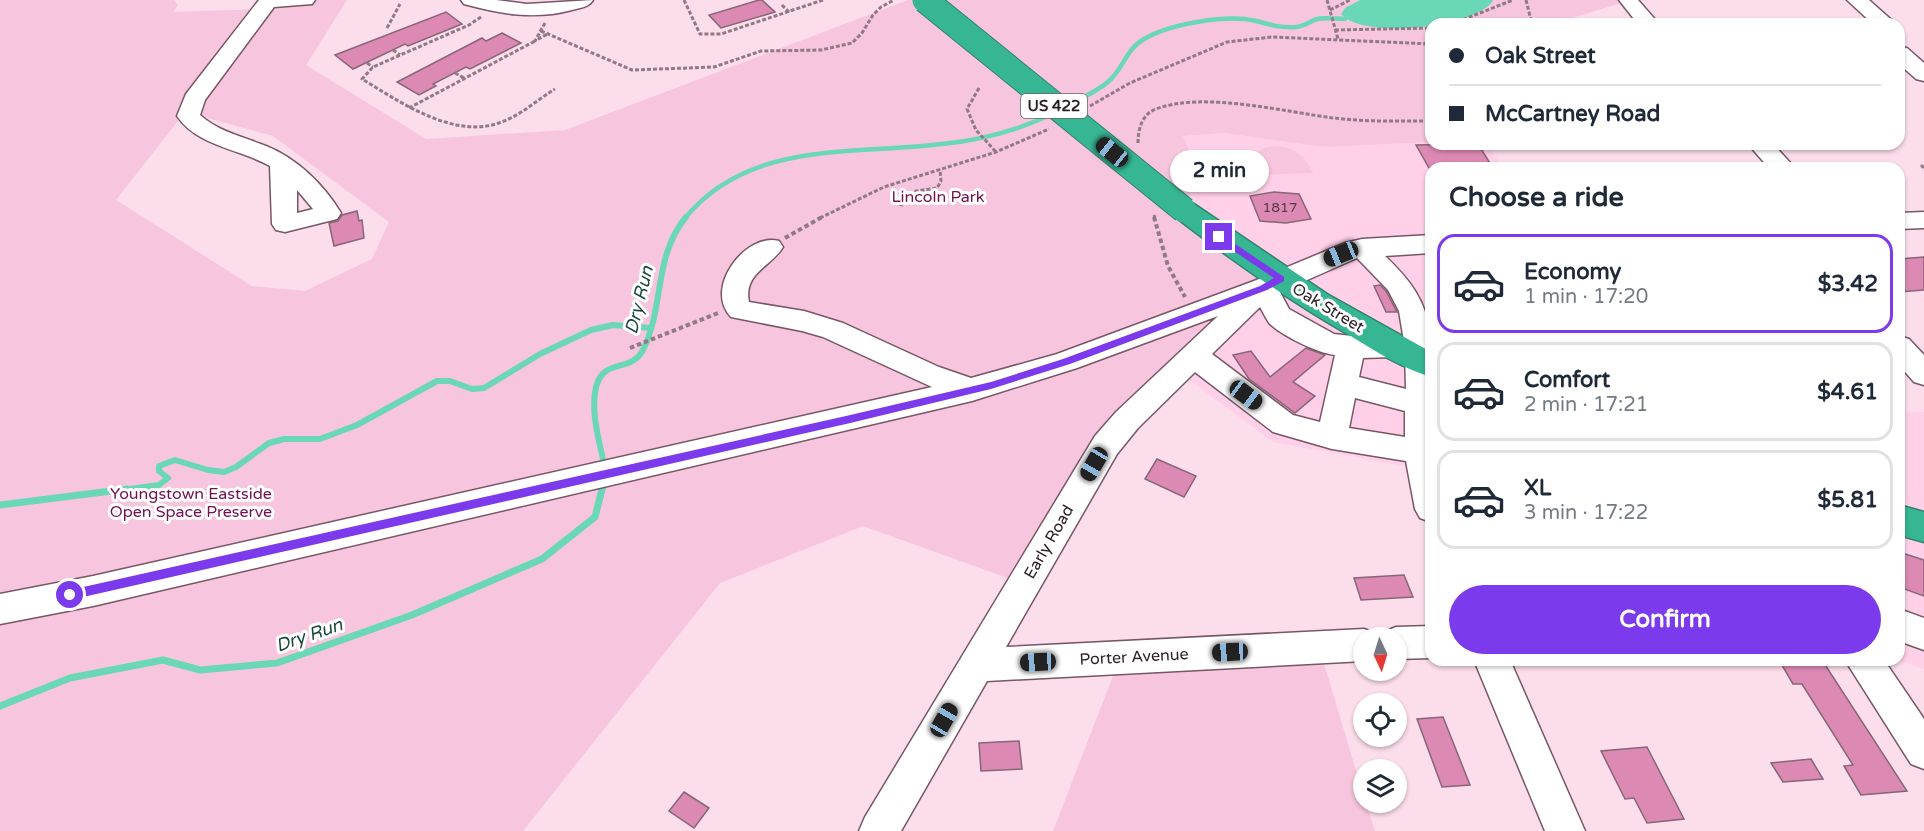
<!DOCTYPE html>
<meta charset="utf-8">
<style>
:root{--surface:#fff;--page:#f2f2f3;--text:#1f2937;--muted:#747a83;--line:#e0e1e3;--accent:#7c3aed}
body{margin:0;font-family:"Varela Round",sans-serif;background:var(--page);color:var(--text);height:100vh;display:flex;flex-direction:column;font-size:22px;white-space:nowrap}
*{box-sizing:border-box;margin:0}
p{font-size:20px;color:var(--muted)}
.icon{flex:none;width:33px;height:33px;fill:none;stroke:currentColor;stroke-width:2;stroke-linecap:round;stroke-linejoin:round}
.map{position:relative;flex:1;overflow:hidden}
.sheet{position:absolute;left:1425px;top:162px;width:480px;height:504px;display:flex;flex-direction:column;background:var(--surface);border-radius:18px;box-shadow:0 2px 4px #0004}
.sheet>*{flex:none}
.banner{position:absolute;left:1425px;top:18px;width:480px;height:132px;border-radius:18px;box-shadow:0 2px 4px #0004;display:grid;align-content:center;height:132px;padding:0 24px;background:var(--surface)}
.needle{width:39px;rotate:176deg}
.controls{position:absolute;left:1353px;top:627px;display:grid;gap:12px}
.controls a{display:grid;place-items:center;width:54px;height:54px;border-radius:50%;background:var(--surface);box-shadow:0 2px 4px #0004;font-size:30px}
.end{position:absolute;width:27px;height:27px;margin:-14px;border:8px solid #7c3aed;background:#fff;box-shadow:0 0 0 3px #fff}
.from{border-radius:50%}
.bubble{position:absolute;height:42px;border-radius:21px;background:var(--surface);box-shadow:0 2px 4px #0004;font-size:20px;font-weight:700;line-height:42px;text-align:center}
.car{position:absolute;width:18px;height:36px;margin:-18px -9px;border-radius:8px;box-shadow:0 0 4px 2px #0007;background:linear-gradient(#222 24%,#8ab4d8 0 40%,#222 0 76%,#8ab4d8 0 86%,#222 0)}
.banner b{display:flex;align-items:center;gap:21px;height:57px;font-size:22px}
.banner b+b{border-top:2px solid var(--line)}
.banner i{width:15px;height:15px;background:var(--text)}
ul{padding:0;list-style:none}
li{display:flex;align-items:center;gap:18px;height:99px;margin:0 12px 9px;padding:0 12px;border:3px solid var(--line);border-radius:18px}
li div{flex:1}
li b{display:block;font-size:22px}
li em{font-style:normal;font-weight:700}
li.active{border-color:var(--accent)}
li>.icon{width:54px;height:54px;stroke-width:1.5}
h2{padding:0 24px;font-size:27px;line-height:72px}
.cta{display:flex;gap:12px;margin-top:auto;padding:12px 24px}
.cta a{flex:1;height:69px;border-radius:36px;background:var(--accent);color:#fff;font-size:24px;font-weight:700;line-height:69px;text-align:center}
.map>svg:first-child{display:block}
</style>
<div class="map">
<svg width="1924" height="831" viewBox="0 0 1924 831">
<rect width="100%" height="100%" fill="#fcddeb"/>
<!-- built -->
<g fill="#ffd0e7">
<path d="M1224 133 1323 147 1431 142V144H1487L1503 168H1431V506L1422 469 1273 442 1177 371 1184 210 1198 172 1183 136Z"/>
<path d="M1924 412V669L1897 660H1899V413Z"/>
</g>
<!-- green -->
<g fill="#f7c5dd" fill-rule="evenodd">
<path d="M0 0H174L178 5 173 12 263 9 305 0H347L306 65 426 139 565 130 908 0H1652L1628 1 1552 24H1431V142L1323 147 1224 133 1183 136 1198 172 1184 210 1281 279 1127 420 1024 584 863 526 720 583 523 831H0ZM185 112 273 136 389 222 372 259 305 291 252 286 116 200Z"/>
<path d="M1274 146C1294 147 1305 155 1313 173L1260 175C1246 158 1254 149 1274 146Z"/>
<path d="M1319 647 1363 794 1364 802 1366 803 1375 831H1053L1120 658Z"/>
</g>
<!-- water -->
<path fill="#6ad8b6" d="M1360 0H1492L1493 1C1473 28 1363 40 1341 14L1345 8Z"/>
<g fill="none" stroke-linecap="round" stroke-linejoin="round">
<!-- stream-far2 -->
<g stroke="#6ad8b6" stroke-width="4.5">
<path d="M1065 107C1079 99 1097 92 1109 81 1123 69 1126 49 1144 39 1170 24 1226 14 1256 21 1272 25 1279 28 1296 27 1305 26 1310 21 1317 19 1326 17 1336 19 1345 19"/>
<path d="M685 218C749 140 852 155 942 144 982 140 1020 130 1056 112"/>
</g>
<!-- stream-far1 -->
<g stroke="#6ad8b6" stroke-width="6">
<path d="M605 469C600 443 590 413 596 387 604 357 630 374 643 350 665 305 653 257 686 217"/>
<path d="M115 491 159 485 168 478 159 471V466L175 460 208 470 224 472 236 467 269 443 284 439H320L357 425 437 381H450L472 389 484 388 540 354 591 330 613 325 651 328"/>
<path d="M602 491 604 482"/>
</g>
<!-- stream -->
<g stroke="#6ad8b6" stroke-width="7">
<path d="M0 505 127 489"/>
<path d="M0 706 70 678 163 660 200 670 277 663 412 615 542 559 595 517 602 489"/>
</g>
</g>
<!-- building -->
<g fill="#dc89b4" stroke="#876676" stroke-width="1.5">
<path d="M759 0H762L775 12 721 28 709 15Z"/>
<path d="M446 12 462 24 408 46 405 44 353 69 335 55Z"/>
<path d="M502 33 521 43 470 69 466 67 433 84 436 86 419 95 397 82 482 38 486 41Z"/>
<path d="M1478 144 1493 168H1429L1416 145Z"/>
<path d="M1274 192 1299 194 1311 219 1286 223 1260 221 1250 196Z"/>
<path d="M357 211 359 221 362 220 364 238 334 246 329 223 338 221 342 215Z"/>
<path d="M1924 257V290L1899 292V259Z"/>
<path d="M1380 285 1386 291 1397 312H1386L1374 286Z"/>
<path d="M1306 348 1325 355 1293 382 1315 396 1295 413 1249 379 1233 355 1251 351 1270 377Z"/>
<path d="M1157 459 1196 476 1184 497 1145 479Z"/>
<path d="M1899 552 1924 560V596L1899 587Z"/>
<path d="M1404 575 1413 597 1361 600 1354 578Z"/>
<path d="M1779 660H1822L1907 791 1861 795 1844 766 1853 765 1802 684H1793Z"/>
<path d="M1443 717 1470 785 1442 787 1417 719Z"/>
<path d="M1019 741 1022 769 981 771 979 743Z"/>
<path d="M1647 747 1684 819 1647 823 1634 798 1625 799 1601 751Z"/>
<path d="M1811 759 1823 779 1783 782 1771 763Z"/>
<path d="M684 792 709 808 694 828 669 811Z"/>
</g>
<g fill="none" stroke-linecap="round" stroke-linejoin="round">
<defs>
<g id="minor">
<path d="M259 0H315L312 4 274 7 205 100 200 115C219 132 244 137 266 146 298 159 324 185 341 213L337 219 285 232 276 230 272 224 270 166C240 149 197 146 177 116L186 94ZM297 190 313 209 297 213Z"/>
<path d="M461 0H496L527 4 593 0C589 7 580 8 572 10 535 20 501 14 464 4Z"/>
<path d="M1619 0H1638L1659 24H1638Z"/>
<path d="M1847 0H1869L1896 24H1873Z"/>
<path d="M1899 47 1907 48 1924 63V81L1916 79 1899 64Z"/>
<path d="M1748 144H1773L1795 168H1769Z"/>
<path d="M1924 212V228L1899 229V213Z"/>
<path d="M1431 235V253L1385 256C1411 281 1425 299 1431 336V522L1420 518 1415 509 1406 461 1332 449 1273 432 1195 372 1138 428 1117 454 1006 647 1364 629 1377 634 1378 638H1364V661L987 681 901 831H859L865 817 1095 436 1116 412 1218 316 1077 368 972 401 93 606 0 624V594L93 576 932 387 823 337 802 331 731 317C703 288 746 232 779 241L783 247C771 267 743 273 749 302L804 311 843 323 939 367 971 378 1057 354 1254 281 1345 243 1362 239ZM1357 258 1388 290 1399 311 1404 341 1393 337 1370 338 1334 334 1289 309 1280 292ZM1260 307C1263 312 1266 319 1270 324 1283 336 1317 353 1335 355L1320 422 1293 415 1212 354ZM1405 351 1406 389 1359 377 1363 358 1393 357 1403 354ZM1355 398 1405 411V437L1349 428Z"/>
<path d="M1899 336 1909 339 1924 355V385L1914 382 1899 365Z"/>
<path d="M1899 609 1924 618V650L1899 641Z"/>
<path d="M1431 626V658L1396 659V638H1381L1384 632 1396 627Z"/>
<path d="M1474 660H1510L1585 831H1545Z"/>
<path d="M1845 660H1884L1924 719V769L1911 764Z"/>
</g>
<g id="highway">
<path d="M1184 201 1194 204 1327 294 1431 352V377C1402 368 1375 351 1349 335 1288 300 1230 259 1174 216L1170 210 1174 204Z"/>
<path d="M1899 505 1924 512V542L1899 535Z"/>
</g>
</defs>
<!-- minor casing -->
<use href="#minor" stroke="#775666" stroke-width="3"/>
<!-- highway casing -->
<use href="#highway" stroke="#33826d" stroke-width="3"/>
<!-- path-far1 -->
<g stroke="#907a84" stroke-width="3" stroke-dasharray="4 2" stroke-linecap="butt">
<path d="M684 0 700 34H721L823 0"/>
<path d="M1327 0 1338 39"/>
<path d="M1526 0 1532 24"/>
<path d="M782 5 789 12"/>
<path d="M1330 10 1350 0"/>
<path d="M481 17 469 25 373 67 362 79C400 102 453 139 499 123 520 116 537 100 555 89"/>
<path d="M545 23 535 41 549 33"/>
<path d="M1452 24 1513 0"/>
<path d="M387 28 400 4"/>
<path d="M1335 30 1431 28"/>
<path d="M541 31 632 70 714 67 761 51 821 50 852 43 862 33 873 15 881 7 894 0"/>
<path d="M393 50 400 55"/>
<path d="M367 63 373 67"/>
<path d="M455 73 464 78"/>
<path d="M979 88 967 109 976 130 996 152"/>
<path d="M1090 106 1130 83 1227 42 1272 37 1431 44"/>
<path d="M409 108 535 41"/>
<path d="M1138 143C1138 129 1142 114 1156 109 1204 91 1284 112 1334 118 1366 122 1399 121 1431 121"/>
<path d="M1225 159 1252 161"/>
<path d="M1921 165 1924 168"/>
<path d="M903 205 899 204 916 191 937 188 941 181 940 170"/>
<path d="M1154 215 1155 218"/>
<path d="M820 218 884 187 996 152 1049 129"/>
</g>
<!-- path -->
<g stroke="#907a84" stroke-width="4" stroke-dasharray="4.5 3" stroke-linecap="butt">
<path d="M1154 217 1168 266 1185 297"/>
<path d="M785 238 822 217"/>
<path d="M630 348 718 313"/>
</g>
<!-- minor -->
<use href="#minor" fill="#fff" fill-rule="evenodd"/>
<!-- highway -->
<use href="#highway" fill="#36b693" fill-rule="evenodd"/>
<defs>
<path id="highway-bridge" d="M925 0 1184 210"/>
</defs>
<!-- highway-bridge casing -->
<use href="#highway-bridge" stroke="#33826d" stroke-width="27" stroke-linecap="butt"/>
<!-- highway-bridge -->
<use href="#highway-bridge" stroke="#36b693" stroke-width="25"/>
</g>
<!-- route -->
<path fill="#7c3aed" d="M1216 235H1222L1284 277V281L1267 290 1070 364 991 389 846 424 70 600 64 595 70 590 846 416 991 382 1063 359 1260 286 1274 278 1216 239Z"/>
<g text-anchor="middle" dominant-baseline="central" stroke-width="6" stroke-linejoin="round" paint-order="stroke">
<!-- number labels -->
<g font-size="14" fill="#5a3a4a">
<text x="1280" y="207">1817</text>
</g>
<!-- shield labels -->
<rect fill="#fff" stroke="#6d6368" stroke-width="1.5" x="1021" y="94" width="66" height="24" rx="4.5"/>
<g font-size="15" font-weight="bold" fill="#2e2027">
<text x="1054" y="106">US 422</text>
</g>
<!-- park labels -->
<g font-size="16" fill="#73104f" stroke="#fff">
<text x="938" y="197">Lincoln Park</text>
<text x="191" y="494">Youngstown Eastside<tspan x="191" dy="18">Open Space Preserve</tspan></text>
</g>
<!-- street labels -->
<g font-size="16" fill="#2e2027" stroke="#fff">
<text transform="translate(1328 308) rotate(31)">Oak Street</text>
<text transform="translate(1049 542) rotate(-60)">Early Road</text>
<text transform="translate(1134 657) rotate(-3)">Porter Avenue</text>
</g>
<!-- water labels -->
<g font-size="18" font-style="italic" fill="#1a493b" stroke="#fff">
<text transform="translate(639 300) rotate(-76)">Dry Run</text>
<text transform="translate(309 635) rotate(-19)">Dry Run</text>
</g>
</g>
</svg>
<div class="controls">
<a><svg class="needle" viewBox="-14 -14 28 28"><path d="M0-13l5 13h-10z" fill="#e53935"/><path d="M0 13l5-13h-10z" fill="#747a83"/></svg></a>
<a><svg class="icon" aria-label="locate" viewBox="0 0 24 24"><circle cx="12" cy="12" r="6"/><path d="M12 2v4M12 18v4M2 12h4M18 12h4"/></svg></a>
<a><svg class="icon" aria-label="layers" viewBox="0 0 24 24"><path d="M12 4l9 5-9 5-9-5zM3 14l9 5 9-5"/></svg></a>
</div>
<i class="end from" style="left:70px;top:595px"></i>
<i class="end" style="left:1219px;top:237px"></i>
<div class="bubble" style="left:1170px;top:150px;width:99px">2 min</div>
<i class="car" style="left:1112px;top:152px;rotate:309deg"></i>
<i class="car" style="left:1341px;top:254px;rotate:248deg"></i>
<i class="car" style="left:1246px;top:395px;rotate:127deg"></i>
<i class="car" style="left:1094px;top:464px;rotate:210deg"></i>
<i class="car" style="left:1230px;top:652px;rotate:267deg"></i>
<i class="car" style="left:1038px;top:662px;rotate:267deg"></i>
<i class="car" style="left:944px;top:720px;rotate:30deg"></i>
<div class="banner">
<b><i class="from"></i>Oak Street</b>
<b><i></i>McCartney Road</b>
</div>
<section class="sheet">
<h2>Choose a ride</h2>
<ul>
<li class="active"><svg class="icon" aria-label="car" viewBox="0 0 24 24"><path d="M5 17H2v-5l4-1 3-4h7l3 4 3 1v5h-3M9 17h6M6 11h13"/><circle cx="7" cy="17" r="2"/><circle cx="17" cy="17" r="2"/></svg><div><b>Economy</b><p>1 min · 17:20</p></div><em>$3.42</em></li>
<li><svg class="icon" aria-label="car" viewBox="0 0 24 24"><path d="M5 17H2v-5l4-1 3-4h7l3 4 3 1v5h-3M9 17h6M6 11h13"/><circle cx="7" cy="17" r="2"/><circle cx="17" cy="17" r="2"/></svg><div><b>Comfort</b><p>2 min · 17:21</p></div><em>$4.61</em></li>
<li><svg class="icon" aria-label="car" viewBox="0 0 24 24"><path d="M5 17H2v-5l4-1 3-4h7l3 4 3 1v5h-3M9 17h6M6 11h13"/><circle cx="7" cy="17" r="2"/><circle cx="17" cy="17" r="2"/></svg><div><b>XL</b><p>3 min · 17:22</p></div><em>$5.81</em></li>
</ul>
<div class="cta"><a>Confirm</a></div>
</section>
</div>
